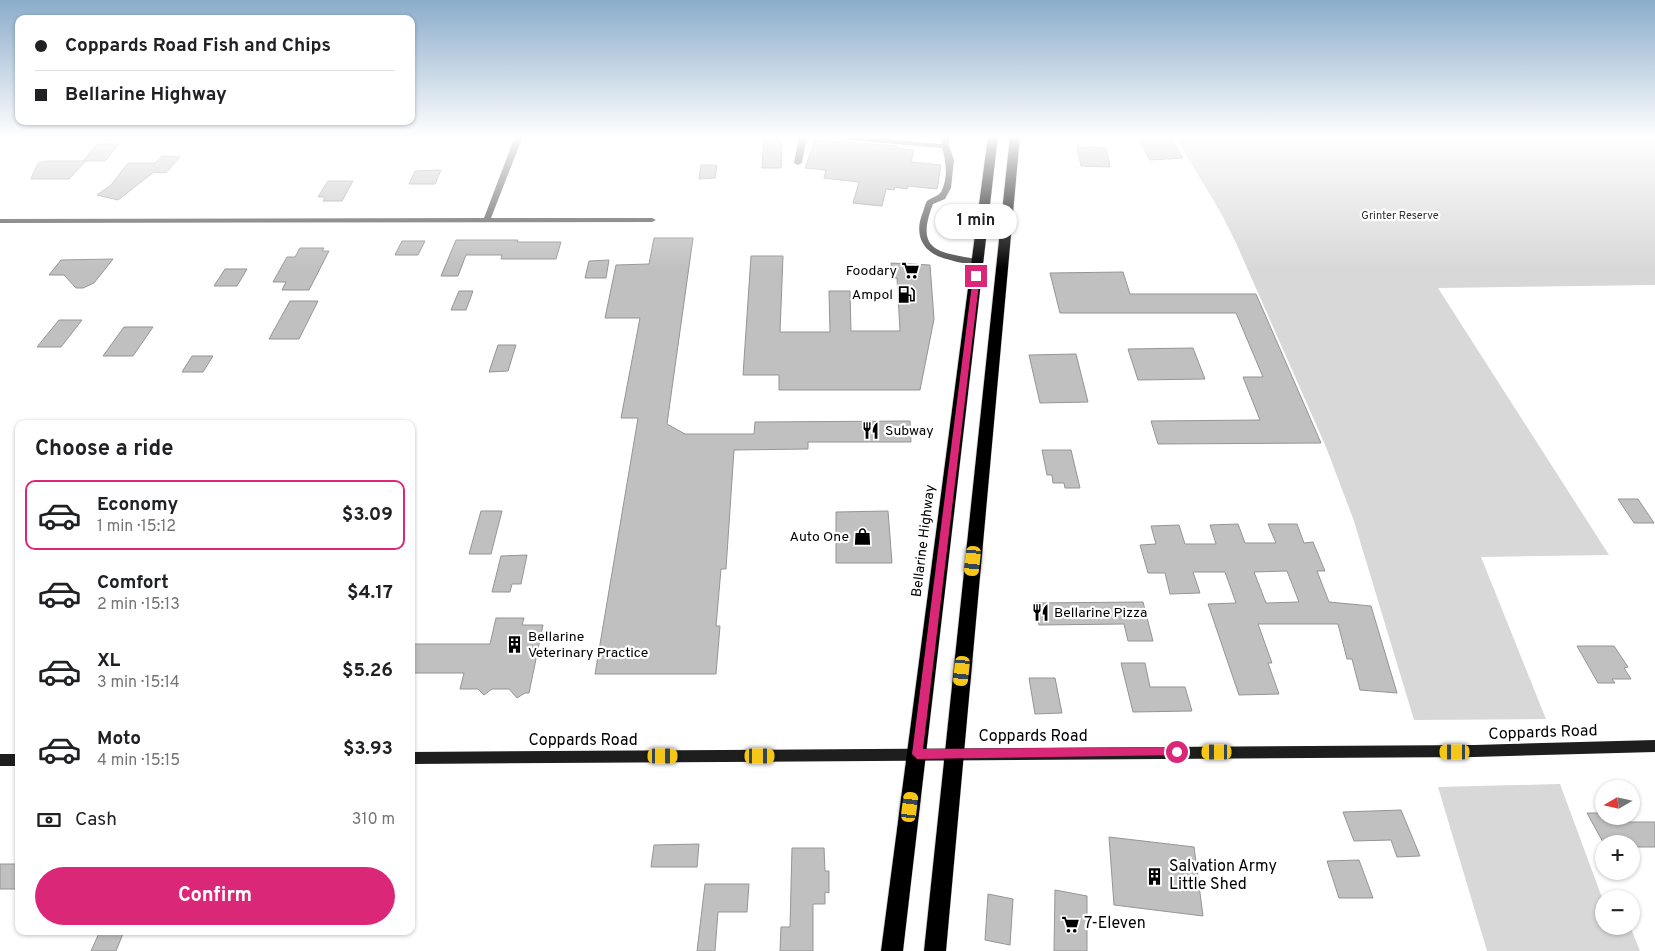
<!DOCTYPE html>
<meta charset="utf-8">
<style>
:root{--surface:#fff;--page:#f2f2f2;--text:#202124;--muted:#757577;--line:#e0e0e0;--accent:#db2777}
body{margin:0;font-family:Overpass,sans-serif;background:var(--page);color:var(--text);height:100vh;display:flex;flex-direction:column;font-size:19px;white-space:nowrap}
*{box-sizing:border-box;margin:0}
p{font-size:16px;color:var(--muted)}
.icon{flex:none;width:28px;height:28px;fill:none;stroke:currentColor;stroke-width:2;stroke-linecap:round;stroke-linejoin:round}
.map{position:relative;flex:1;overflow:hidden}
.sheet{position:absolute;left:15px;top:420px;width:400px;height:515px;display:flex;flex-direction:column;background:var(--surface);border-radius:10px;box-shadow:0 1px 4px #0004}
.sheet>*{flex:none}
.hud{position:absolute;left:15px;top:15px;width:400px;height:110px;border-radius:10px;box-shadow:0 1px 4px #0004;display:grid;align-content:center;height:110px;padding:0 20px;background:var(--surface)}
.needle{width:32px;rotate:261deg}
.buttons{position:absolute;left:1595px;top:780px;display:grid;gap:10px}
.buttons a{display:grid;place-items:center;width:45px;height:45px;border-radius:50%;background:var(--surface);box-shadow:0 1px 4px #0004;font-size:25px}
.end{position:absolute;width:22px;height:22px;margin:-11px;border:6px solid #db2777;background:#fff;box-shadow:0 0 0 2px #fff}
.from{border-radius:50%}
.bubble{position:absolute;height:35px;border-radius:18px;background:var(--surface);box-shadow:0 1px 4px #0004;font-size:16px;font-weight:700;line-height:35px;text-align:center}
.car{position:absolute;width:15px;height:30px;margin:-15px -8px;border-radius:6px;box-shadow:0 0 4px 1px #0007;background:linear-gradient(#f5c518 24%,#345 0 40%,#f5c518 0 76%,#345 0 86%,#f5c518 0)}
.hud b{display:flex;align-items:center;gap:18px;height:48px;font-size:19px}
.hud b+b{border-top:1px solid var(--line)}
.hud i{width:12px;height:12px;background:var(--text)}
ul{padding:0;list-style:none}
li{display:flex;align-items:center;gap:15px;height:70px;margin:0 10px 8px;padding:0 10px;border:2px solid transparent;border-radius:10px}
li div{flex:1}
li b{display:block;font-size:19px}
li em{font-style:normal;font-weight:700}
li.active{border-color:var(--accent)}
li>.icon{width:45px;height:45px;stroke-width:1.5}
h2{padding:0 20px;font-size:22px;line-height:60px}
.pay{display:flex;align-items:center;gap:12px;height:55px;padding:0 20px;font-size:19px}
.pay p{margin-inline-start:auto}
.action{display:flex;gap:10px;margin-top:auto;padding:10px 20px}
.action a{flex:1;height:58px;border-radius:30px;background:var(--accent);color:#fff;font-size:20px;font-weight:700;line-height:58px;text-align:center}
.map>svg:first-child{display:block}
</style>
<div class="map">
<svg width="1655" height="951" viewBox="0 0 1655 951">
<rect width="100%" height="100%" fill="#fff"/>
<!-- green -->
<g fill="#d8d8d8">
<path d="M1175 136H1655V285L1438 288 1609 555 1481 557 1546 719 1414 720 1354 521 1326 447 1236 243 1222 215Z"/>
<path d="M1560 784 1604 903V926H1630L1640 951H1487L1438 787Z"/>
</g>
<!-- building -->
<g fill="#c0c0c0" stroke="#959595" fill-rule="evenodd">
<path d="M764 136H782L781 168H762Z"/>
<path d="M1137 136H1170L1183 158 1150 160Z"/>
<path d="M815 140 898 146 897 148 914 150 911 162 941 165 937 189 908 186 907 189 895 187 894 190 886 189 882 206 853 203 859 182 824 178 826 170 805 168Z"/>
<path d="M97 144H119L105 161H83Z"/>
<path d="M1077 147 1106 148 1110 167 1081 166Z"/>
<path d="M162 156 180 157 166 173 154 172 118 200 97 195 111 185 128 163H155Z"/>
<path d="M47 161H86L69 179H31L38 163Z"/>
<path d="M701 165H717L715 178 699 179Z"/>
<path d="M441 170 435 184H409L415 171Z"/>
<path d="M328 181H353L342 201H323L325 197H318Z"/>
<path d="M654 238H693L667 424 685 434H754L755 422 910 421 911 442H808V449L734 450 726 569H721L716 626H720L716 674H595L638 418H621L640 318H605L616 265 649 264Z"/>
<path d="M456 240H518L517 242H561L556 259H501L502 255H466L458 276H441Z"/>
<path d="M402 241H425L418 255H395Z"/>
<path d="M300 248H324L322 251H329L309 290H282L286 282H273L287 257H295Z"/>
<path d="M751 256H783L780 332H830L829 291H850L851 331H900L897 278H892L891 263 930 265 934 319 920 390H779V375H743Z"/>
<path d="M113 259 94 283 83 288H76L64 275H49L61 260Z"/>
<path d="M609 260 606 278H585L589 261Z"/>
<path d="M225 269H247L237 286H214Z"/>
<path d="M1123 272 1130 294H1256L1321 443 1158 444 1151 421 1260 420 1243 377H1263L1236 313H1060L1050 273Z"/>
<path d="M459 291H473L466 310H451Z"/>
<path d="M290 301H318L299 339H269Z"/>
<path d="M59 320H82L61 347H37Z"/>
<path d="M124 327H153L133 356H103Z"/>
<path d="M498 345H516L508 371 489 372Z"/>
<path d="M1193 348 1205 379 1138 380 1128 349Z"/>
<path d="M1076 354 1088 402 1040 403 1029 355Z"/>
<path d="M192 356H213L203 372H182Z"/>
<path d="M1042 450H1071L1080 488H1065L1064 483H1053L1052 475H1047Z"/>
<path d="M1618 499H1638L1654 523H1634Z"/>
<path d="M481 511H502L491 554H469Z"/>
<path d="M888 511 892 563H836V512Z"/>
<path d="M1238 524 1245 543H1276L1268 524H1297L1304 543 1313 542 1325 571H1317L1329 602 1371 606 1397 693 1360 690 1352 659H1347L1338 624H1258L1272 663H1268L1279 694 1239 695 1208 604 1236 603 1225 572H1193L1200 593 1170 594 1165 573H1148L1140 545 1156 544 1151 526 1179 525 1185 544H1216L1210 525ZM1287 571 1299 602 1266 603 1254 572Z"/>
<path d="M527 555 521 584H512L510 592H492L501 556Z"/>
<path d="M1143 602 1153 641H1128L1124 624 1039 625 1035 603Z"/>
<path d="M496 618H524L522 625H543L529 693H525L517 698 509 689H492L484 695 478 689H460L464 673H411V655L415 644H490Z"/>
<path d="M1577 646H1614L1628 667 1624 668 1631 679H1612L1615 683H1598Z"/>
<path d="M1121 663H1145L1150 687H1185L1192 711 1133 712Z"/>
<path d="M1029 678H1055L1062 713 1035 714Z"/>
<path d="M1401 810 1420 856 1397 857 1391 840 1354 841 1343 812Z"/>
<path d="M1587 813H1602L1606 819H1624L1626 822H1655V847H1631V844H1604Z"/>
<path d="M1109 837 1194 847 1203 916 1114 905Z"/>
<path d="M699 844 697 867H651L654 845Z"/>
<path d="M792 848H824L825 871H829V893L825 892V904H813V951H780L781 927H790Z"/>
<path d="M1359 860 1373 898H1339L1327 861Z"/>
<rect x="0" y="864" width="19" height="25"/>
<path d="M705 884H749L747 912H718L715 951H697Z"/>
<path d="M1055 890 1087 896V951H1054Z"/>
<path d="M988 894 1013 899 1010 945 985 940Z"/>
<path d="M100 931H124L116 951H91Z"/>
</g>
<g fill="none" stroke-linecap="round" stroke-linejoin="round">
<defs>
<g id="highway">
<path d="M988 136H998L903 951H881Z"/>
<path d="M1010 136H1020L946 951H924Z"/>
</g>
</defs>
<!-- highway casing -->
<use href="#highway" stroke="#dbdbdb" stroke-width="1"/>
<!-- lane -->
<g fill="#515151" fill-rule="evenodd">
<path d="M799 136H807L802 163 798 165 794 163Z"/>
<path d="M822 136H851L941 144V136H949V146L954 160 951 188 945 199 933 204C913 255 943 252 981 260V264C969 266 954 261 943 258 921 251 914 233 923 212 924 209 925 204 927 201 933 196 939 197 942 190 948 177 946 160 942 148L826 138Z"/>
</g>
<!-- street -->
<path fill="#515151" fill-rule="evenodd" d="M515 136H523L491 218H652L656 220 652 222 0 223V219L484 218Z"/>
<!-- secondary -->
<g fill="#1e1e1e" fill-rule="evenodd">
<path d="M1655 740V752L1474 757 411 764V752L1474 745Z"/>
<rect x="0" y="754" width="19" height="12"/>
</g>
<!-- highway -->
<use href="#highway" fill="#000" fill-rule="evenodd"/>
</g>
<!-- sky -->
<linearGradient id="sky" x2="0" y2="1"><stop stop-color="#8baccb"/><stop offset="0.51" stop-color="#fff"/><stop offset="1" stop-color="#fff" stop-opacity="0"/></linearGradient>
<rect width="1655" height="269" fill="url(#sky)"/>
<!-- route -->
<path fill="#db2777" d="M976 273 980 276 923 749 1177 747 1181 748V755L917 759 912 754 973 276Z"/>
<!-- icons -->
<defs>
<symbol id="supermarket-bare" viewBox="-9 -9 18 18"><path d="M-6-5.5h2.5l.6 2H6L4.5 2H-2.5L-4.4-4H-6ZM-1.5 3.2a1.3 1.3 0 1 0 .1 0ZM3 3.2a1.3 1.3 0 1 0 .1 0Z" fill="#000" stroke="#fff" stroke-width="2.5" paint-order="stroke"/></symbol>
<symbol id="fuel-bare" viewBox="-9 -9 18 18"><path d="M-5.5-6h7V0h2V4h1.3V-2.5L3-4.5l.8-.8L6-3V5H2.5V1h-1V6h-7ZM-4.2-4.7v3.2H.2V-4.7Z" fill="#000" stroke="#fff" stroke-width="2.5" paint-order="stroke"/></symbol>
<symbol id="restaurant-bare" viewBox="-9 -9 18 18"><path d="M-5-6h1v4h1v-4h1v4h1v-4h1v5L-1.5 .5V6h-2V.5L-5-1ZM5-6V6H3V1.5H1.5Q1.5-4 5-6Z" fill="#000" stroke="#fff" stroke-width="2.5" paint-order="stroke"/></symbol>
<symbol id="shop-bare" viewBox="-9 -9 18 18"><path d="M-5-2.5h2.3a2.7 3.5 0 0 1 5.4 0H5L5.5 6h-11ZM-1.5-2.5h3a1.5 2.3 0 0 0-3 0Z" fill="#000" stroke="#fff" stroke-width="2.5" paint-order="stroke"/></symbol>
<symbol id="building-bare" viewBox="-9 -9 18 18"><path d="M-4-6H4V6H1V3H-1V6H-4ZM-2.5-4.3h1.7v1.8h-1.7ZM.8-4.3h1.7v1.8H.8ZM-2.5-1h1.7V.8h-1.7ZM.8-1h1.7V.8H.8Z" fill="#000" stroke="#fff" stroke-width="2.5" paint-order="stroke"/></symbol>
</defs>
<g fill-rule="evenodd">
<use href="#supermarket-bare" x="898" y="258" width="25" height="25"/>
<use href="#fuel-bare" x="894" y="282" width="25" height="25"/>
<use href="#restaurant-bare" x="858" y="418" width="25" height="25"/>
<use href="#shop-bare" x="850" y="524" width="25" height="25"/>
<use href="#restaurant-bare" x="1028" y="600" width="25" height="25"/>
<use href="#building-bare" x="502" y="632" width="25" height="25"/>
<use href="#building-bare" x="1142" y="864" width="25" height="25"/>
<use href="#supermarket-bare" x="1058" y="912" width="25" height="25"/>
</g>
<g text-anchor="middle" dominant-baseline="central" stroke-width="4.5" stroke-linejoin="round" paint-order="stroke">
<!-- far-park labels -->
<g font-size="11" fill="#2f2f2f" stroke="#fff">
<text x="1400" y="216">Grinter Reserve</text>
</g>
<!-- poi labels -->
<g font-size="14" fill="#000" stroke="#fff" text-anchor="end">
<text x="897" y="271">Foodary</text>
<text x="893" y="295">Ampol</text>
<text x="885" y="431" text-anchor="start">Subway</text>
<text x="849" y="537">Auto One</text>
<text x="1054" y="613" text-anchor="start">Bellarine Pizza</text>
<text x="528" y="637" text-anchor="start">Bellarine<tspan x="528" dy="16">Veterinary Practice</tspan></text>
</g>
<!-- street labels -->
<g font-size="14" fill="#000" stroke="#fff">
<text transform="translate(924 541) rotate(-83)">Bellarine Highway</text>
</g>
<!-- near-street labels -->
<g font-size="16" fill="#000" stroke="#fff">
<text transform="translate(1543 733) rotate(-2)">Coppards Road</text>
<text x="1033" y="737">Coppards Road</text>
<text x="583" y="741">Coppards Road</text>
</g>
<!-- near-poi labels -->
<g font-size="16" fill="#000" stroke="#fff" text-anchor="start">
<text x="1169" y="867">Salvation Army<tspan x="1169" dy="18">Little Shed</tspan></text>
<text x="1084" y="924">7-Eleven</text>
</g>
</g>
</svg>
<div class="buttons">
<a><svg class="needle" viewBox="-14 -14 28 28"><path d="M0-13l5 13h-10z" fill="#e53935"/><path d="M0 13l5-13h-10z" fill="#757577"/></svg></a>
<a>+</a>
<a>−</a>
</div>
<i class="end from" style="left:1177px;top:752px"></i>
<i class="end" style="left:976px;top:276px"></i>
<div class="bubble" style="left:935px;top:204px;width:82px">1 min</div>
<i class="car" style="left:973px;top:561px;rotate:186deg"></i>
<i class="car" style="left:962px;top:671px;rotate:186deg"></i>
<i class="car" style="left:1217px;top:752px;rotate:270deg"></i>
<i class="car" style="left:1455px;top:752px;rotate:270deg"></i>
<i class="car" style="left:663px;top:756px;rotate:90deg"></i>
<i class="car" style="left:760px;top:756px;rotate:90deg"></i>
<i class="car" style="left:910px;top:807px;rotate:7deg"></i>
<div class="hud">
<b><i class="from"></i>Coppards Road Fish and Chips</b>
<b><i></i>Bellarine Highway</b>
</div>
<section class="sheet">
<h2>Choose a ride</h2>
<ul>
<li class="active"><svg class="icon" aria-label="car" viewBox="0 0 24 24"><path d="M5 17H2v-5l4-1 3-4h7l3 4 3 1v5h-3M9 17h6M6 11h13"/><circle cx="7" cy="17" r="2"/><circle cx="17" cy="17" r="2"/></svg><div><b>Economy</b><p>1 min · 15:12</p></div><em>$3.09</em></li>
<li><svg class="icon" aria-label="car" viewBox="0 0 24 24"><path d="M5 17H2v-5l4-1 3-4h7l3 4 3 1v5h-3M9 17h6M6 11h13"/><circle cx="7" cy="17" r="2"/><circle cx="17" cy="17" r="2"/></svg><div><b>Comfort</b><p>2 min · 15:13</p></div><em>$4.17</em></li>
<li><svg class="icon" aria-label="car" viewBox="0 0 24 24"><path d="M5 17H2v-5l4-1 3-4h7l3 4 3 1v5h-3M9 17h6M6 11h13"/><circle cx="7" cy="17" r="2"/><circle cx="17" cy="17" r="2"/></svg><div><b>XL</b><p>3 min · 15:14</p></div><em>$5.26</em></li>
<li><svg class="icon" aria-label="car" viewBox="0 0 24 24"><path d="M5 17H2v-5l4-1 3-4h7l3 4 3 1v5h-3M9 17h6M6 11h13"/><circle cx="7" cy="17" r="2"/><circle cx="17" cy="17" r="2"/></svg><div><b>Moto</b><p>4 min · 15:15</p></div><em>$3.93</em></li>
</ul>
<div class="pay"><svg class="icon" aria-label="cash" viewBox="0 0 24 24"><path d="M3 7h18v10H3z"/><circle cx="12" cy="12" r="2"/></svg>Cash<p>310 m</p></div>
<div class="action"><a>Confirm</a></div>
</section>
</div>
